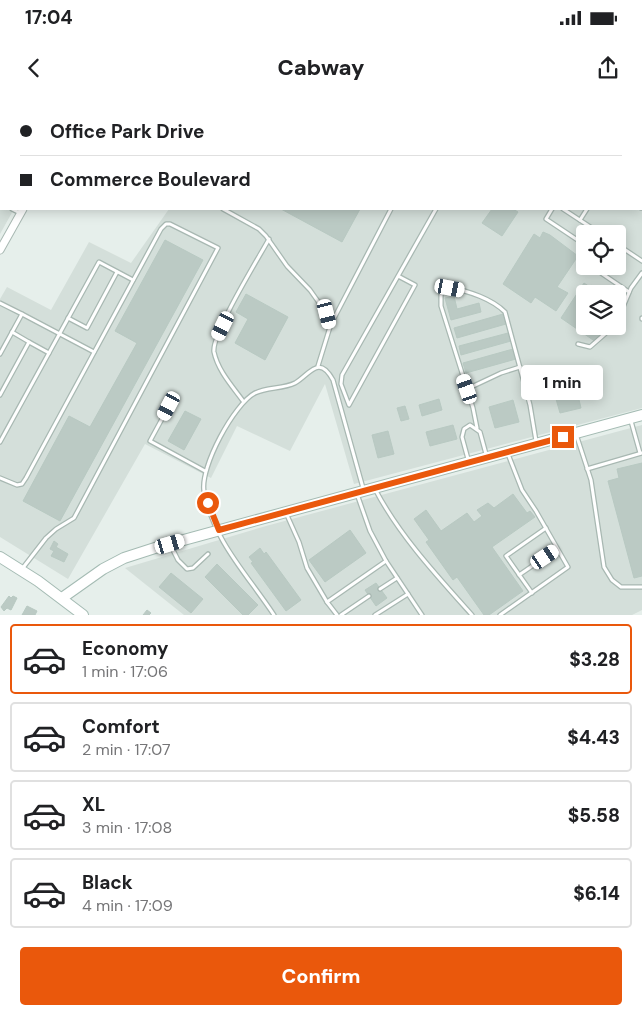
<!DOCTYPE html>
<meta charset="utf-8">
<style>
:root{--surface:#fff;--page:#f2f2f2;--text:#202124;--muted:#757577;--line:#e0e0e0;--accent:#ea580c}
body{margin:0;font-family:"DM Sans",sans-serif;background:var(--page);color:var(--text);height:100vh;display:flex;flex-direction:column;font-size:19px;white-space:nowrap}
*{box-sizing:border-box;margin:0}
p{font-size:16px;color:var(--muted)}
.icon{flex:none;width:28px;height:28px;fill:none;stroke:currentColor;stroke-width:2;stroke-linecap:round;stroke-linejoin:round}
.map{position:relative;height:515px;overflow:hidden}
.panel{display:flex;flex-direction:column;background:var(--surface);flex:1}
.panel>*{flex:none}
.banner{position:absolute;left:0px;top:0px;width:642px;height:110px;box-shadow:0 2px 12px #0003;display:grid;align-content:center;height:110px;padding:0 20px;background:var(--surface)}
.buttons{position:absolute;left:576px;top:125px;display:grid;gap:10px}
.buttons a{display:grid;place-items:center;width:50px;height:50px;border-radius:5px;background:var(--surface);box-shadow:0 2px 12px #0003;font-size:25px}
.end{position:absolute;width:22px;height:22px;margin:-11px;border:6px solid #ea580c;background:#fff;box-shadow:0 0 0 2px #fff}
.from{border-radius:50%}
.bubble{position:absolute;height:35px;border-radius:5px;background:var(--surface);box-shadow:0 2px 12px #0003;font-size:16px;font-weight:800;line-height:35px;text-align:center}
.car{position:absolute;width:15px;height:30px;margin:-15px -8px;border-radius:6px;box-shadow:0 0 4px 1px #0007;background:linear-gradient(#fff 24%,#345 0 40%,#fff 0 76%,#345 0 86%,#fff 0)}
.banner b{display:flex;align-items:center;gap:18px;height:48px;font-size:19px}
.banner b+b{border-top:1px solid var(--line)}
.banner i{width:12px;height:12px;background:var(--text)}
ul{padding:9px 0 0;list-style:none}
li{display:flex;align-items:center;gap:15px;height:70px;margin:0 10px 8px;padding:0 10px;border:2px solid var(--line);border-radius:5px}
li div{flex:1}
li b{display:block;font-size:19px}
li em{font-style:normal;font-weight:800}
li.selected{border-color:var(--accent)}
li>.icon{width:45px;height:45px;stroke-width:1.5}
.primary-button{display:flex;gap:10px;margin-top:auto;padding:10px 20px}
.primary-button a{flex:1;height:58px;border-radius:5px;background:var(--accent);color:#fff;font-size:20px;font-weight:800;line-height:58px;text-align:center}
.status{display:flex;justify-content:space-between;align-items:center;height:35px;padding:0 25px;background:var(--surface);direction:ltr}
.status svg{height:14px;fill:currentColor}
header{display:flex;justify-content:space-between;align-items:center;height:65px;padding:0 20px;background:var(--surface);font-size:22px;font-weight:800}
.map>svg:first-child{display:block}
</style>
<div class="status"><b>17:04</b><svg viewBox="0 0 49 12"><path d="M0 12V9h3v3zM5 12V6h3v6zM10 12V3h3v9zM15 12V0h3v12zM26 1h20v11H26zM47 4h2v5h-2z"/></svg></div>
<header><svg class="icon" aria-label="back" viewBox="0 0 24 24"><path d="M15 5l-7 7 7 7"/></svg>Cabway<svg class="icon" aria-label="share" viewBox="0 0 24 24"><path d="M12 15V3M7 8l5-5 5 5M5 13v7h14v-7"/></svg></header>
<div class="map">
<svg width="642" height="515" viewBox="0 0 642 515">
<rect width="100%" height="100%" fill="#e6efeb"/>
<!-- built -->
<g fill="#d4dfda" fill-rule="evenodd">
<path d="M0 0 41 1H1V109H14L0 134Z"/>
<path d="M90 0H551L90 1Z"/>
<path d="M642 0V308L354 384 325 284 290 351 237 326 211 378 145 344 68 479 0 437V199L7 187 51 210 89 142 131 163 169 109H641ZM585 134H618V166H585ZM585 194H618V226H585Z"/>
<path d="M642 325V510L632 515H184L125 468 266 426Z"/>
</g>
<!-- green -->
<path fill="#bfe0c8" d="M551 0H642L550 1Z"/>
<!-- building -->
<g fill="#bbcac4" stroke="#b8c9c2">
<path d="M340 0H437L339 1Z"/>
<path d="M498 0H540L497 1Z"/>
<path d="M281 109H360L342 142Z"/>
<path d="M492 109H513L518 112 502 136 482 123Z"/>
<path d="M543 132 550 135 578 156 557 187 568 193 556 211 535 197 531 203 503 184 534 134 540 138Z"/>
<path d="M165 140 203 160 60 421 23 401 69 316 90 327 137 243 115 231Z"/>
<path d="M584 183 590 187 591 185 601 194H585V226H607L596 242 561 218Z"/>
<path d="M246 194 288 217 265 260 235 243 248 219 236 212Z"/>
<path d="M454 196 457 209 479 203 481 212 451 220 445 198Z"/>
<path d="M503 214 506 224 457 238 454 228Z"/>
<path d="M508 233 511 241 461 255 459 246Z"/>
<path d="M513 249 516 259 466 273 463 263Z"/>
<path d="M574 279 581 308 560 313 552 285Z"/>
<path d="M439 299 442 310 422 316 419 305Z"/>
<path d="M513 300 519 322 495 328 489 307Z"/>
<path d="M405 306 409 319 401 321 397 308Z"/>
<path d="M185 311 201 319 184 350 168 341Z"/>
<path d="M453 325 457 339 430 346 426 332Z"/>
<path d="M388 331 394 354 378 358 372 335Z"/>
<path d="M642 363V476L634 478 608 381 619 378 617 369Z"/>
<path d="M513 394 527 413 530 411 535 417 492 447 523 491 489 515H484L457 477 453 480 426 442 429 440 414 419 426 410 441 431 467 413 474 422 482 416 477 410 488 403 494 408Z"/>
<path d="M350 430 366 453 325 482 309 460Z"/>
<path d="M54 441 58 444 56 447 68 454 64 462 51 456 54 451 50 449Z"/>
<path d="M260 448 264 454 266 452 301 500 286 511 251 463 253 462 249 457Z"/>
<path d="M217 464 258 505 248 515H243L205 477Z"/>
<path d="M171 473 203 499 191 513 159 487Z"/>
<path d="M376 483 387 498 376 506 365 490Z"/>
<path d="M9 496 11 498 13 496 17 498 11 510 7 508 4 511 1 507Z"/>
<path d="M27 506 37 511 35 515H22Z"/>
<path d="M147 510 151 513 149 515H143Z"/>
</g>
<g fill="none" stroke-linecap="round" stroke-linejoin="round">
<defs>
<g id="lane">
<path d="M281 1 282 0"/>
<path d="M0 13H1"/>
<path d="M641 73 642 74"/>
<path d="M0 102 1 103"/>
<path d="M641 108H642"/>
<path d="M12 109 20 113"/>
<path d="M223 109 259 129 266 136 287 166 310 190 327 214 330 227 318 266"/>
<path d="M552 109 546 119 585 145"/>
<path d="M563 109 601 134"/>
<path d="M580 120 587 109"/>
<path d="M618 145 642 161"/>
<path d="M601 173 629 192"/>
<path d="M398 176 415 185 349 305 341 284 342 275 436 109"/>
<path d="M0 203 22 214 0 254"/>
<path d="M22 214 94 252"/>
<path d="M68 218 87 228 117 172"/>
<path d="M618 219 631 188 642 173"/>
<path d="M642 219V218"/>
<path d="M330 226 391 109"/>
<path d="M29 242 49 253"/>
<path d="M578 244 590 247 614 226"/>
<path d="M467 289 501 273 520 267"/>
<path d="M0 295 29 242 12 232"/>
<path d="M243 301C233 287 218 271 214 252 211 235 258 159 269 139"/>
<path d="M169 306 150 341 205 371"/>
<path d="M631 321 640 353"/>
<path d="M477 328 473 308 441 206V194L450 188C469 191 492 199 505 212L530 305 536 341"/>
<path d="M576 334 591 380 604 467 612 480 621 487H642"/>
<path d="M0 342 99 162 133 180"/>
<path d="M468 359 462 337 464 329 470 325 480 332 486 354"/>
<path d="M587 369 642 353"/>
<path d="M0 378 17 385 22 384 26 378 161 129 166 124H170L218 148 74 418 56 429 46 438 22 469"/>
<path d="M375 389C399 435 437 476 472 515"/>
<path d="M286 413 299 442 307 468 327 502 386 461 370 431 357 394"/>
<path d="M170 444 178 460 187 469 193 468 208 454"/>
<path d="M386 461 422 515"/>
<path d="M519 475 557 449"/>
<path d="M380 489 397 478"/>
<path d="M532 493 506 456 546 428"/>
<path d="M327 502 337 515"/>
<path d="M274 515C247 474 214 442 204 391 200 367 234 304 255 293 267 287 283 289 295 283 310 274 319 254 333 280L363 388"/>
<path d="M341 515 369 496"/>
<path d="M375 515 408 494"/>
<path d="M500 515 568 467 536 411 522 390 508 354"/>
</g>
<g id="street">
<path d="M82 1V0"/>
<path d="M0 150 23 109"/>
</g>
<g id="secondary">
<path d="M0 457 38 481 83 515"/>
<path d="M62 498 103 469 124 458 158 447 642 315"/>
</g>
</defs>
<!-- lane casing -->
<use href="#lane" stroke="#a8b8b2" stroke-width="5.5"/>
<!-- street casing -->
<use href="#street" stroke="#a8b8b2" stroke-width="9"/>
<!-- secondary casing -->
<use href="#secondary" stroke="#a4bbb3" stroke-width="12"/>
<!-- lane -->
<use href="#lane" stroke="#fff" stroke-width="3"/>
<!-- street -->
<use href="#street" stroke="#fff" stroke-width="7"/>
<!-- secondary -->
<use href="#secondary" stroke="#fff" stroke-width="10"/>
</g>
<g fill="none" stroke-linecap="round" stroke-linejoin="round">
<!-- route -->
<path stroke="#ea580c" stroke-width="6" d="M208 403 219 430 563 337"/>
</g>
</svg>
<div class="buttons">
<a><svg class="icon" aria-label="locate" viewBox="0 0 24 24"><circle cx="12" cy="12" r="6"/><path d="M12 2v4M12 18v4M2 12h4M18 12h4"/></svg></a>
<a><svg class="icon" aria-label="layers" viewBox="0 0 24 24"><path d="M12 4l9 5-9 5-9-5zM3 14l9 5 9-5"/></svg></a>
</div>
<i class="end from" style="left:208px;top:403px"></i>
<i class="end" style="left:563px;top:337px"></i>
<div class="bubble" style="left:521px;top:265px;width:82px">1 min</div>
<i class="car" style="left:450px;top:188px;rotate:101deg"></i>
<i class="car" style="left:327px;top:214px;rotate:166deg"></i>
<i class="car" style="left:223px;top:226px;rotate:206deg"></i>
<i class="car" style="left:467px;top:289px;rotate:341deg"></i>
<i class="car" style="left:169px;top:306px;rotate:208deg"></i>
<i class="car" style="left:170px;top:444px;rotate:74deg"></i>
<i class="car" style="left:545px;top:457px;rotate:56deg"></i>
<div class="banner">
<b><i class="from"></i>Office Park Drive</b>
<b><i></i>Commerce Boulevard</b>
</div>
</div>
<section class="panel">
<ul>
<li class="selected"><svg class="icon" aria-label="car" viewBox="0 0 24 24"><path d="M5 17H2v-5l4-1 3-4h7l3 4 3 1v5h-3M9 17h6M6 11h13"/><circle cx="7" cy="17" r="2"/><circle cx="17" cy="17" r="2"/></svg><div><b>Economy</b><p>1 min · 17:06</p></div><em>$3.28</em></li>
<li><svg class="icon" aria-label="car" viewBox="0 0 24 24"><path d="M5 17H2v-5l4-1 3-4h7l3 4 3 1v5h-3M9 17h6M6 11h13"/><circle cx="7" cy="17" r="2"/><circle cx="17" cy="17" r="2"/></svg><div><b>Comfort</b><p>2 min · 17:07</p></div><em>$4.43</em></li>
<li><svg class="icon" aria-label="car" viewBox="0 0 24 24"><path d="M5 17H2v-5l4-1 3-4h7l3 4 3 1v5h-3M9 17h6M6 11h13"/><circle cx="7" cy="17" r="2"/><circle cx="17" cy="17" r="2"/></svg><div><b>XL</b><p>3 min · 17:08</p></div><em>$5.58</em></li>
<li><svg class="icon" aria-label="car" viewBox="0 0 24 24"><path d="M5 17H2v-5l4-1 3-4h7l3 4 3 1v5h-3M9 17h6M6 11h13"/><circle cx="7" cy="17" r="2"/><circle cx="17" cy="17" r="2"/></svg><div><b>Black</b><p>4 min · 17:09</p></div><em>$6.14</em></li>
</ul>
<div class="primary-button"><a>Confirm</a></div>
</section>
